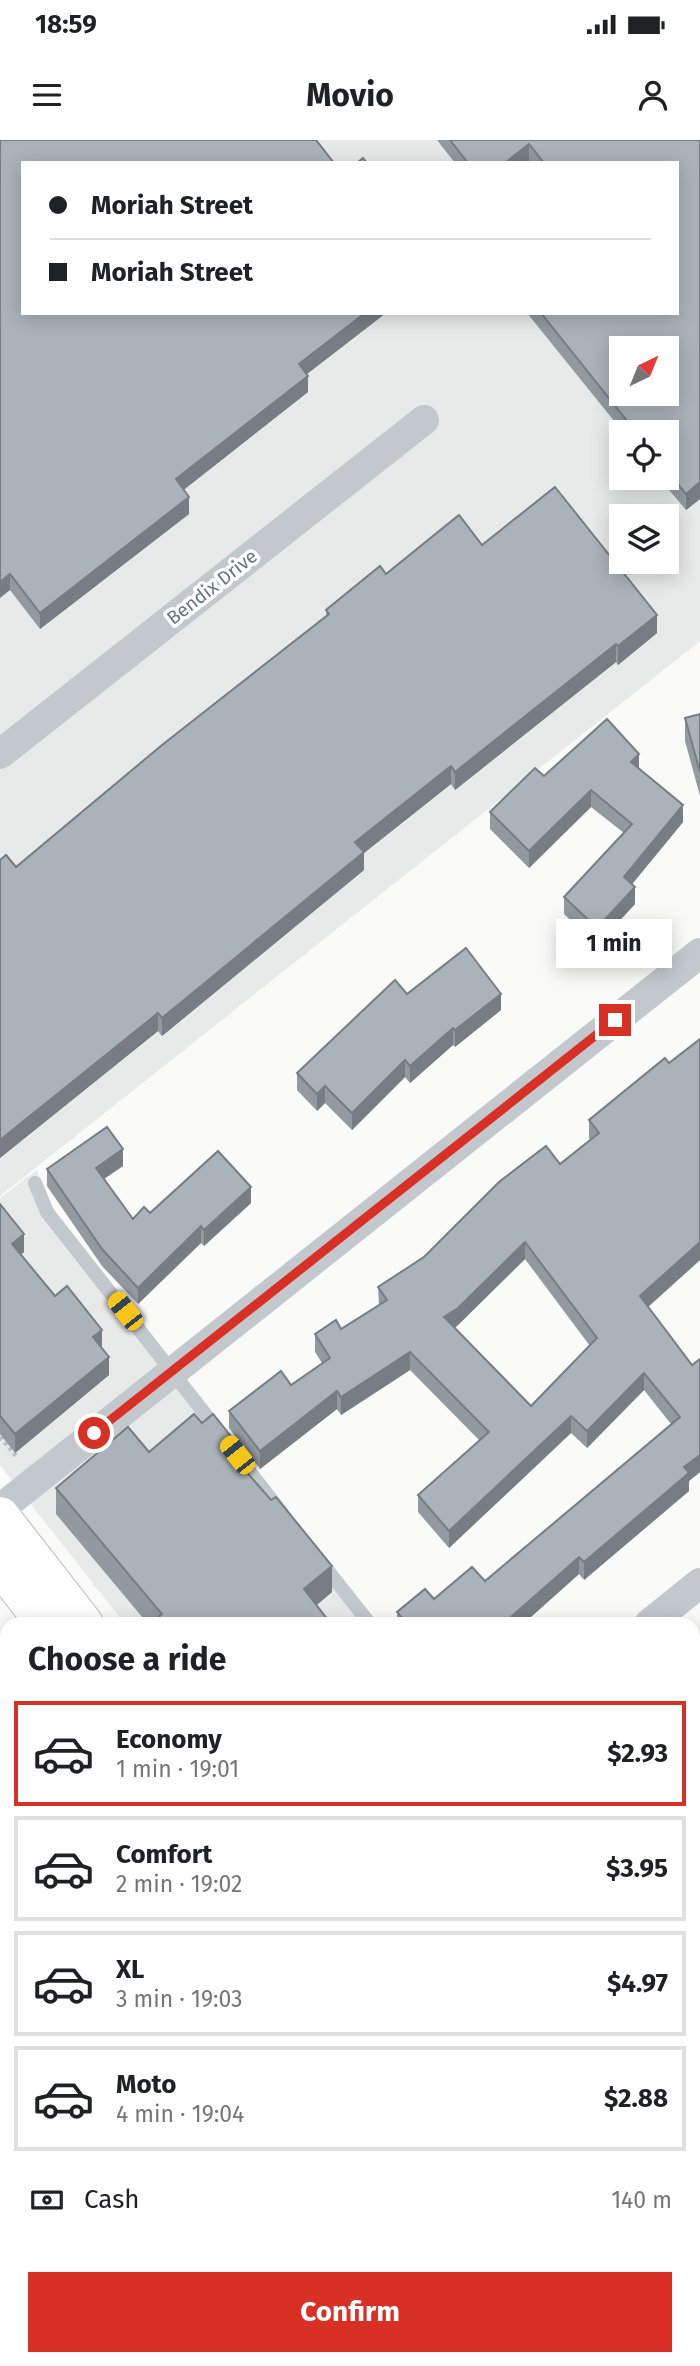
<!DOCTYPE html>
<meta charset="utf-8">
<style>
:root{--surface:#fff;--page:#f2f2f2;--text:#202124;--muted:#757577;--line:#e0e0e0;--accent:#d93025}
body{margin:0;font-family:"Fira Sans",sans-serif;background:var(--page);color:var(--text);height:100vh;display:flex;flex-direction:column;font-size:26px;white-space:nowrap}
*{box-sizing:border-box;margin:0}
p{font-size:23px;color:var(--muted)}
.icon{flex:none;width:38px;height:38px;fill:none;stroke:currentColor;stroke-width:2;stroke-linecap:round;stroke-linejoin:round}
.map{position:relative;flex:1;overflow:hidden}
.sheet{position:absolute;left:0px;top:1477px;width:700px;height:749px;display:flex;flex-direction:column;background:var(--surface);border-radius:21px 21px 0 0;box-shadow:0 4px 18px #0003}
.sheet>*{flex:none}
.guide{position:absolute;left:21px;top:21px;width:658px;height:154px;border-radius:0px;box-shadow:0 4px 18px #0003;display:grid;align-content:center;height:154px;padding:0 28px;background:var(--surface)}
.needle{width:46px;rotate:43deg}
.fabs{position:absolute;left:609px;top:196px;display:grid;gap:14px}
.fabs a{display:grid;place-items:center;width:70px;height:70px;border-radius:0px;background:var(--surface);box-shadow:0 4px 18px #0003;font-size:35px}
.end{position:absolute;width:32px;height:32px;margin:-16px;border:9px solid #d93025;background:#fff;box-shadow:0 0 0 4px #fff}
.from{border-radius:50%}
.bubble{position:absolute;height:49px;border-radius:0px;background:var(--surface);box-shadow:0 4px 18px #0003;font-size:23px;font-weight:700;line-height:49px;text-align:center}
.car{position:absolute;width:21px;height:42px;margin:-21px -10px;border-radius:9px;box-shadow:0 0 5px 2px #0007;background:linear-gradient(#f5c518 24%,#345 0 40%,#f5c518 0 76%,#345 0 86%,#f5c518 0)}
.guide b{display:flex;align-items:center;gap:24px;height:66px;font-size:26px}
.guide b+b{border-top:2px solid var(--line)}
.guide i{width:18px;height:18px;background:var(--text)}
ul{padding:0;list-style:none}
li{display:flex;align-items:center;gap:21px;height:105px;margin:0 14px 10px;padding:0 14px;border:4px solid var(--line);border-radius:0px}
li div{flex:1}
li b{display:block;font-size:26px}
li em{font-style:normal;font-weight:700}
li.active{border-color:var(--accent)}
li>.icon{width:63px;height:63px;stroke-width:1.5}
h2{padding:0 28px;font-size:32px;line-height:84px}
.pay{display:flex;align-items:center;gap:18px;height:77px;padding:0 28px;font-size:26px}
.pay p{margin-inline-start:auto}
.button{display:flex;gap:14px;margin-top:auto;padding:14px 28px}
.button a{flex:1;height:80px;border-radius:0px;background:var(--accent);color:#fff;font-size:28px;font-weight:700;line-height:80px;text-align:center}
.status{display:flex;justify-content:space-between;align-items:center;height:49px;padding:0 35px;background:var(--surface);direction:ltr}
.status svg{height:19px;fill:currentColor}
header{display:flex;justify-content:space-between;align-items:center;height:91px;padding:0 28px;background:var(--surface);font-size:32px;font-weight:700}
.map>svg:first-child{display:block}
</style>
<div class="status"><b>18:59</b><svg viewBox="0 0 49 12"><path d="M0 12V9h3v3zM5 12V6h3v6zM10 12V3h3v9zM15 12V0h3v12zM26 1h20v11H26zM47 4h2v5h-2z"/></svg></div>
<header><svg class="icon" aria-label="menu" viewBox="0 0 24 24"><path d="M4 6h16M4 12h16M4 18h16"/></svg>Movio<svg class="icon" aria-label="person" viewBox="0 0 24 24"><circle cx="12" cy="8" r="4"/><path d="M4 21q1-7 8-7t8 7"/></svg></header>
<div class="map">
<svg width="700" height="2226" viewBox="0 0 700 2226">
<rect width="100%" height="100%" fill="#fafaf8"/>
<!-- built -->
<g fill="#e8e9e9" fill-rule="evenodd">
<path d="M0 0H700V501L0 1056ZM23 23H677V173H23ZM621 208H667V254H621ZM621 292H667V338H621ZM621 376H667V422H621Z"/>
<path d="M37 1030 53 1081 375 1484H125L0 1325V1058Z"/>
</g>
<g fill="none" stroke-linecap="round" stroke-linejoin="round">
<defs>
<g id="primary">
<path d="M0 1376 84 1484"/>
<path d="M0 1425 46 1484"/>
<path d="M621 2219 627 2226"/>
<path d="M659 2219 664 2226"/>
</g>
</defs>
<!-- primary casing -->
<use href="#primary" stroke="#b5babe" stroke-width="40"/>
<!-- path -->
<path stroke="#bbbfc2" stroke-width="4.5" stroke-dasharray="3.5 3.5" stroke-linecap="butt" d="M0 1297 17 1317"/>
<!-- service -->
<g stroke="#c3c8cc" stroke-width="14">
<path d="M35 1043 47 1072 220 1293"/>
<path d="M234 1312 282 1373"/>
<path d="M321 1422 370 1484"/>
</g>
<!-- minor -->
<g stroke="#c3c8cc" stroke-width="30">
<path d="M0 614 424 280"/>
<path d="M0 1369 700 813"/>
<path d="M649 1484 700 1443"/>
<path d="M693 2096 700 2090"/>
<path d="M117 2226 190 2219"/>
</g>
<!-- primary -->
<use href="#primary" stroke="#fff" stroke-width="38"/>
</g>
<!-- wall -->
<g fill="#929a9f" fill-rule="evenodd">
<path d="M0 0 386 173 307 234 308 252 184 349 189 374 40 489 10 450Z"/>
<path d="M437 0H700V359L686 370 659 338H667V292H623L527 173H677V23H530L529 21 526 23H455Z"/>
<path d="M482 405 657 493 618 525 616 522 455 650 451 644 364 713V730L162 896 158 891 0 1018V720L16 727 326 477V470L386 434Z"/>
<path d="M700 574V656L685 601V578Z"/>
<path d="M639 629 683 682 632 744 635 764 597 805 564 774V757L624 693 591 667 529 728 490 689V672L544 636Z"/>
<path d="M407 854 501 870 455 907 453 905 410 943 405 937 352 990 325 963 317 971 297 950V933Z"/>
<path d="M700 899V1120L648 1167 692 1225 700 1219V1332L689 1341V1351L584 1440 579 1434 523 1484H397V1472L485 1441 671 1284 644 1250 587 1308 571 1293 449 1408 418 1372V1355L479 1300 410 1230 341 1275 337 1269 260 1329 229 1288V1271L291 1245 322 1223 315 1212V1194L341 1189 379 1165 378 1147 560 1024 590 1000 589 998V980L669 923ZM525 1119 590 1206 531 1266 455 1188Z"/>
<path d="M123 1026 104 1039 133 1079 150 1073 251 1063 204 1106 201 1103 138 1164 102 1126 47 1046V1029Z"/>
<path d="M0 1064 24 1112 20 1115 55 1156 102 1208 109 1235 15 1313 0 1294Z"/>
<path d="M149 1312 245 1330 332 1452 316 1465 331 1484H148L56 1374V1348Z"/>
<path d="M700 1518V1749L693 1740V1524Z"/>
<path d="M0 1556 7 1565V1825L0 1815Z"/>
<path d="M700 1772V1825L693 1817V1778Z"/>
<path d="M693 1842 700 1848V1902L693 1891Z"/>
<path d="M0 1892H7V1941L0 1942Z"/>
<path d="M7 2049V2144H0V2050Z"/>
<path d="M304 2219H376L369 2226H311Z"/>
</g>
<!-- shaded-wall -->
<g fill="#777d82">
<path d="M529 4V21L526 23H505Z"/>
<path d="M365 173H386L299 240V224Z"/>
<path d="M308 236V252L176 356V339Z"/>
<path d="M700 342V359L686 370V354Z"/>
<path d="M189 357V374L40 489V473Z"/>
<path d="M10 434V450L0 458V442Z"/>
<path d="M657 475V493L618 525V506Z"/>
<path d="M616 504V522L455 650V632Z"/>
<path d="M639 614V631L631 622Z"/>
<path d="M451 626V644L364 713V730L162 896V878L355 702Z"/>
<path d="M591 650V667L529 728V711Z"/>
<path d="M683 665V682L624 754V737Z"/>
<path d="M635 747V764L597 805V788Z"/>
<path d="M501 854V870L455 907V890Z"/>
<path d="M158 873V891L0 1018V1000Z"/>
<path d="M453 888V905L410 943V926Z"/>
<path d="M405 920V937L352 990V973Z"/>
<path d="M325 946V963L317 971V954Z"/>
<path d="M123 1009V1026L96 1044V1028Z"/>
<path d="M251 1047V1063L204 1106V1090Z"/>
<path d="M201 1086V1103L138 1164V1148Z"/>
<path d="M24 1094V1112L12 1122V1104Z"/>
<path d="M525 1102V1119L458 1185 444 1195V1177Z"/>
<path d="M700 1102V1120L640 1174V1156Z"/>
<path d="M102 1190V1208L93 1197Z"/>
<path d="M410 1212V1230L341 1275V1257Z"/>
<path d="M109 1217V1235L15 1313V1294Z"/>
<path d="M644 1233V1250L587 1308V1291Z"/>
<path d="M337 1251V1269L260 1329V1311Z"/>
<path d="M571 1276V1293L449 1408V1391Z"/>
<path d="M245 1314V1340L237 1321Z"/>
<path d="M700 1315V1332L689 1341V1351L584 1440V1422L684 1327Z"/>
<path d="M579 1417V1434L523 1484H503Z"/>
<path d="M332 1426V1452L304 1476V1449Z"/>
<path d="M700 2005V2024L693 2030V2011Z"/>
<path d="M358 2219H376L369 2226H351Z"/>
</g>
<!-- building -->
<g fill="#aab3b9" stroke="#777d82" stroke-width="2" fill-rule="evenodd">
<path d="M0 0H316L334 23H23V173H365L299 224 308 236 176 339 189 357 40 473 10 434 0 442Z"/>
<path d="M450 0H700V342L686 354 667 330V292H636L541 173H677V23H544L529 4 505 23H468ZM621 208H667V254H621Z"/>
<path d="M363 18 367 23H357Z"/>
<path d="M555 347 657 475 618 506 616 504 455 632 451 626 355 702 364 712 162 878 158 873 0 1000V720L6 715 16 727 162 605 329 474 326 470 380 426 386 434 459 375 482 405Z"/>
<path d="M700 574V632L685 578Z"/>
<path d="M607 579 639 614 631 622 683 665 624 737 635 747 597 788 564 757 632 684 591 650 529 711 490 672 535 628 544 636Z"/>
<path d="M466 808 501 854 455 890 453 888 410 926 405 920 352 973 325 946 317 954 297 933 395 840 407 854Z"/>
<path d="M700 899V1102L640 1156 692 1225 700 1219V1315L684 1327 689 1333 584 1422 579 1417 503 1484H407L397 1472 425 1449 434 1459 472 1427 485 1441 680 1277 644 1233 587 1291 571 1276 449 1391 418 1355 489 1292 410 1212 341 1257 337 1251 260 1311 229 1271 281 1231 291 1245 330 1218 315 1194 336 1180 341 1189 387 1160 378 1147 424 1117 499 1042 546 1006 560 1024 599 993 589 980 665 918 669 923ZM525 1102 597 1198 531 1266 444 1177 458 1168Z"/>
<path d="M107 987 123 1009 96 1028 133 1079 144 1067 150 1073 218 1011 251 1047 204 1090 201 1086 138 1148 102 1109 47 1029Z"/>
<path d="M0 1064 24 1094 12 1104 55 1156 67 1146 102 1190 93 1197 109 1217 15 1294 0 1276Z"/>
<path d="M194 1274 202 1283 213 1274 245 1314 237 1321 271 1360 276 1357 332 1426 304 1449 331 1484H162L157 1478 162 1474 56 1348 128 1287 149 1312Z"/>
<path d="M700 1518V1732L693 1724V1524Z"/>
<path d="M0 1556 7 1565V1802L0 1792Z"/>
<path d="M700 1772V1808L693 1800V1778Z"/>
<path d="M694 1841 700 1848V1883L693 1872V1842Z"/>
<rect x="0" y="1892" width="7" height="32"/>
<path d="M700 1905V2005L693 2011V1910Z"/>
<path d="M7 2049V2126H0V2050Z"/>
<path d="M321 2219H358L351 2226H328Z"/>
<path d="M444 2219H540L545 2226H435Z"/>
</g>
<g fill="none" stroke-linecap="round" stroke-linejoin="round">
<!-- route -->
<path stroke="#d93025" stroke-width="9" d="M94 1293 615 880"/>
</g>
<g text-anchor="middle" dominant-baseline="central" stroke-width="7" stroke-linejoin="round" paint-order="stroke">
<!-- street labels -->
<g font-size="19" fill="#657683" stroke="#fff">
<text transform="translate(212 447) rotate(-38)">Bendix Drive</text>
</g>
</g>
</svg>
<div class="fabs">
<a><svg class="needle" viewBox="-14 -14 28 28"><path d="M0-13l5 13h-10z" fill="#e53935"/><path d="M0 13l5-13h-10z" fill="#757577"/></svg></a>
<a><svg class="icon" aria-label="locate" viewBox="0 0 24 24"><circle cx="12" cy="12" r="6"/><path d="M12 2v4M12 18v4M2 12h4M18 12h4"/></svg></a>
<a><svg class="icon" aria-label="layers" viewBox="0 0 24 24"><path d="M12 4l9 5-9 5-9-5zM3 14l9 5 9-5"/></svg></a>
</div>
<i class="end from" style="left:94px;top:1293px"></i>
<i class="end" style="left:615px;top:880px"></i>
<div class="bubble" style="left:556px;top:779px;width:116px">1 min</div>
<i class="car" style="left:125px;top:1171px;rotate:322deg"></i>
<i class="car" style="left:237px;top:1315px;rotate:322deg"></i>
<div class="guide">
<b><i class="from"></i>Moriah Street</b>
<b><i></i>Moriah Street</b>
</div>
<section class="sheet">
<h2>Choose a ride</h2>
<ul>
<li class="active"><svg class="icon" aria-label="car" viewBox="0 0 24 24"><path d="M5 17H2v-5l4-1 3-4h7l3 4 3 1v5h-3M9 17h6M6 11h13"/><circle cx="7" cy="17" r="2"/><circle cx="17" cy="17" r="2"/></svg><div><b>Economy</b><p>1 min · 19:01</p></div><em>$2.93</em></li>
<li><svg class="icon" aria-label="car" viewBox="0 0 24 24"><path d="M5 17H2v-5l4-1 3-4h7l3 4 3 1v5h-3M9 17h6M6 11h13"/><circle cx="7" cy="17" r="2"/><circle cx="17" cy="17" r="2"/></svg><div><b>Comfort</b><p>2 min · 19:02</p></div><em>$3.95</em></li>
<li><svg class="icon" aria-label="car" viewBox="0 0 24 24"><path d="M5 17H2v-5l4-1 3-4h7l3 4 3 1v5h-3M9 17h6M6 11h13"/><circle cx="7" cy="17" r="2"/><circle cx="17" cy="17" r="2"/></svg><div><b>XL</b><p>3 min · 19:03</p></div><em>$4.97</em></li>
<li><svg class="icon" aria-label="car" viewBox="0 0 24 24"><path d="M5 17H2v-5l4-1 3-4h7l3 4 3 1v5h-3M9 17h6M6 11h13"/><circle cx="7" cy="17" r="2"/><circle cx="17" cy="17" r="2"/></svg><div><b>Moto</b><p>4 min · 19:04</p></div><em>$2.88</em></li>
</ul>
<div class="pay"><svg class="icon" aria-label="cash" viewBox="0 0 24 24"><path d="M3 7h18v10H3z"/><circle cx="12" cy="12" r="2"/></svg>Cash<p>140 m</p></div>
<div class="button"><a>Confirm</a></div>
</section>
</div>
